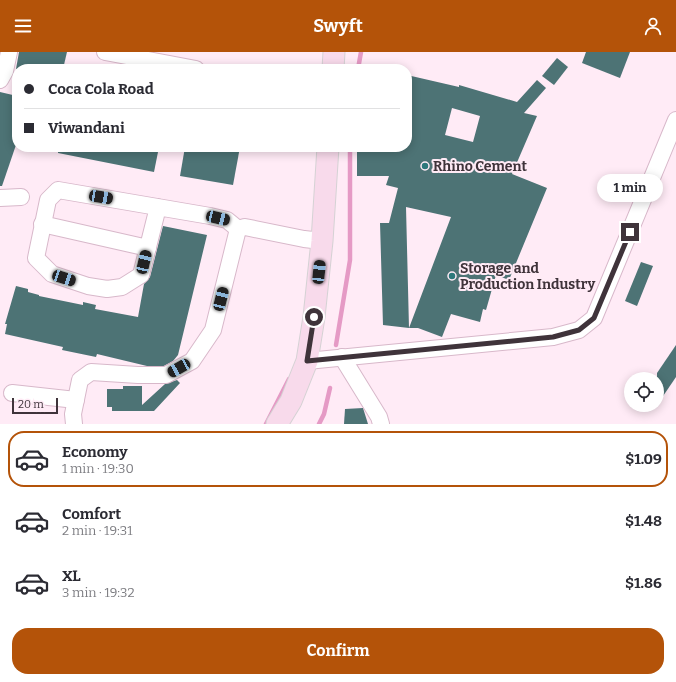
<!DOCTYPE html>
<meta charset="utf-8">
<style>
:root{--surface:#fff;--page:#f2f2f3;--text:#2b2b33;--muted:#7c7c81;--line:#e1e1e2;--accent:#b45309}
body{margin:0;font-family:Bitter,serif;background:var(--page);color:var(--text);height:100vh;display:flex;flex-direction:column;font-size:15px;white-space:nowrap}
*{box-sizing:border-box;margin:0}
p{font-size:13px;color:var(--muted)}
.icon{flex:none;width:22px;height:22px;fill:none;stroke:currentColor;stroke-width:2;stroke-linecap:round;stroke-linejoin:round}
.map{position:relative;height:372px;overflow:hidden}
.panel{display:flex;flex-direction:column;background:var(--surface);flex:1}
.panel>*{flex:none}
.top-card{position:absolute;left:12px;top:12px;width:400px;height:88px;border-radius:16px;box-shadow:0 2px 10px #0003;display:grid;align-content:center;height:88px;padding:0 12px;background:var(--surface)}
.fabs{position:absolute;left:624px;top:320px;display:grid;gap:8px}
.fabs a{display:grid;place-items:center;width:40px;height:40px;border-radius:50%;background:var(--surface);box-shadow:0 2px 10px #0003;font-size:20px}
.scale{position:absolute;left:12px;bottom:10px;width:46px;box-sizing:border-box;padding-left:4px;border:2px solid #3f333a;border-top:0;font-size:11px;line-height:14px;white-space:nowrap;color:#3f333a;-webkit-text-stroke:3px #ffebf6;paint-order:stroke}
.end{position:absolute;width:18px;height:18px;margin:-9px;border:5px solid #3f333a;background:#fff;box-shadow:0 0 0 2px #fff}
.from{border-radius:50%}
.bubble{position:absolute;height:28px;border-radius:14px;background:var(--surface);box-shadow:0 2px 10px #0003;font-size:13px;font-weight:700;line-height:28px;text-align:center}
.car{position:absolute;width:12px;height:24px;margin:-12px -6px;border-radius:5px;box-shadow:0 0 3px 1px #0007;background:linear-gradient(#222 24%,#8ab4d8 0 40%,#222 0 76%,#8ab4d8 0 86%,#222 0)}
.top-card b{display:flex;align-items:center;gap:14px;height:38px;font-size:15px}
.top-card b+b{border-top:1px solid var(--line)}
.top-card i{width:10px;height:10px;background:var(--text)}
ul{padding:7px 0 0;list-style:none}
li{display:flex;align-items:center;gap:12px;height:56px;margin:0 8px 6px;padding:0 4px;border:2px solid transparent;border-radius:16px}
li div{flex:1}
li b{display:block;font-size:15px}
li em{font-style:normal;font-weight:700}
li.active{border-color:var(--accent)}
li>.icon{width:36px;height:36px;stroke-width:1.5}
.action{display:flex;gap:8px;margin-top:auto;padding:8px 12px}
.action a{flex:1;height:46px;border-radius:16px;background:var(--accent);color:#fff;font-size:16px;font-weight:700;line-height:46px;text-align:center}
header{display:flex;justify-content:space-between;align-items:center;height:52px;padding:0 12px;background:var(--accent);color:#fff;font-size:18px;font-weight:700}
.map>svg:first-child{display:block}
</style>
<header><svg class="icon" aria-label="menu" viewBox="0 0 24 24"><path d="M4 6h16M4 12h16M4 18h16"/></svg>Swyft<svg class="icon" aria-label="person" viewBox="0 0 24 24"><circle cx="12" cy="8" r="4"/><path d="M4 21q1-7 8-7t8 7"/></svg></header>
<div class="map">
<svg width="676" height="372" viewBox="0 0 676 372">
<rect width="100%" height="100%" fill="#ffebf6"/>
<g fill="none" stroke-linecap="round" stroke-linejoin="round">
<!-- stream -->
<g stroke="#e59ac5" stroke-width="4.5">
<path d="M358 17 361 0"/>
<path d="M336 293 350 208V95"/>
<path d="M266 372 289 327"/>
<path d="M319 372 324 362 330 336"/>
</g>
</g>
<!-- building -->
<g fill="#4d7375" fill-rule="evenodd">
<path d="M19 0H67L63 17H16Z"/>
<path d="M586 0H630L620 26 582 11Z"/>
<path d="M557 6 568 15 554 33 542 24Z"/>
<path d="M407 23 459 35V33L517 50 537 28 546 36 524 61 537 64 512 122 547 136 509 228 496 223 486 258 483 257 480 270 451 262 442 285 418 276H409L451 165 406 155 409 276 383 273 380 171H389L398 136 386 133 389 124H357V95H407ZM452 56 480 64 473 90 445 83Z"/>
<path d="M0 40 17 44V90L2 134H0Z"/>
<path d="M58 95H159L154 120 58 101Z"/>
<path d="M185 95H240L233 133 180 124Z"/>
<path d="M163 174 207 183 178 303 173 309 164 314H147L97 302 96 305 62 298 63 295 5 282 7 272H5L16 234 28 237V240L39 243V244L83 253V250L96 253 95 257 138 265 144 232 150 225Z"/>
<path d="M641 210 653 214 637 254 625 249Z"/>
<path d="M676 293V325L657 353V321Z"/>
<path d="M177 328 180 331 154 359H112V355H107V337H123V334H142V353L165 332Z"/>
<path d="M363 356 368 372H344L345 357Z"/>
</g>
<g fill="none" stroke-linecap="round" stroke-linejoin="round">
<defs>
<g id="minor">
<path d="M105 0 196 17"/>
<path d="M0 28 5 19 9 0"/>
<path d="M0 146 21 145"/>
<path d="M158 155 141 223 122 235 107 237 88 234 52 222 36 206 48 148 58 138 210 164 227 168 238 177"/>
<path d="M42 172 148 196"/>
<path d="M342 305 379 365 381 372"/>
<path d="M307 309 553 285 579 278 594 266 676 68"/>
<path d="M12 341 76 348"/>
<path d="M74 372 73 362 80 328 91 320 138 323H166L192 309 213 278 238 177 245 175 304 187 322 189"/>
</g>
<g id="major">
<path d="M333 17 334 0"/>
<path d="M277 372 291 349 307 309 314 265 322 189 328 95"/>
</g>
</defs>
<!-- minor casing -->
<use href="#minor" stroke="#d8b8ca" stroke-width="18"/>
<!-- major casing -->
<use href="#major" stroke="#d5d2d4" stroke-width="23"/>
<!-- minor -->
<use href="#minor" stroke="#fff" stroke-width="16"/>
<!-- major -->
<use href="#major" stroke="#f8daeb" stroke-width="21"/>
</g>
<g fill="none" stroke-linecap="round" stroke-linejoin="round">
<!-- route -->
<path stroke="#3f333a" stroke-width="5" d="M314 265 307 309 553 285 579 278 594 266 630 180"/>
</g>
<!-- markers -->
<g fill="#2e787b" stroke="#ffebf6" stroke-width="1.5">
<circle cx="425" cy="114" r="4"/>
<circle cx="452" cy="224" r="4"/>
</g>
<g text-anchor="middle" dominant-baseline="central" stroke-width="4" stroke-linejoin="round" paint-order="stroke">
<!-- poi labels -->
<g font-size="14" font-weight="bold" fill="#3f333a" stroke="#ffebf6" text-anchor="start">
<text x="433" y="114">Rhino Cement</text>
<text x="460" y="216">Storage and<tspan x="460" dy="16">Production Industry</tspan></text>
</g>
</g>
</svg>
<div class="fabs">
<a><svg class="icon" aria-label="locate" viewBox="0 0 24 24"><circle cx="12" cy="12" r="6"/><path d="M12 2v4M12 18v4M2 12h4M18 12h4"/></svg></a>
</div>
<div class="scale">20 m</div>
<i class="end from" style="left:314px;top:265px"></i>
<i class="end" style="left:630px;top:180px"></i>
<div class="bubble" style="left:597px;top:122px;width:66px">1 min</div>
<i class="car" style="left:101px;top:145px;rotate:100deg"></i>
<i class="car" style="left:218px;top:166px;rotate:103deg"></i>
<i class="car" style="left:144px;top:210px;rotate:13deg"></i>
<i class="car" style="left:319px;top:220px;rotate:6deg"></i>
<i class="car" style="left:64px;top:226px;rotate:108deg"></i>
<i class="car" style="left:221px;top:247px;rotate:14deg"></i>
<i class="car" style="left:179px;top:316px;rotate:241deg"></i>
<div class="top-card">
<b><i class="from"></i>Coca Cola Road</b>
<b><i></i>Viwandani</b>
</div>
</div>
<section class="panel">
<ul>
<li class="active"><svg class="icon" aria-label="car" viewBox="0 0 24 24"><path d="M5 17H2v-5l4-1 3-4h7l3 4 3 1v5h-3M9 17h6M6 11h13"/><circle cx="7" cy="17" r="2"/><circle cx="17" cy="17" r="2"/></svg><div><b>Economy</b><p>1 min · 19:30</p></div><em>$1.09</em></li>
<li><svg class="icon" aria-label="car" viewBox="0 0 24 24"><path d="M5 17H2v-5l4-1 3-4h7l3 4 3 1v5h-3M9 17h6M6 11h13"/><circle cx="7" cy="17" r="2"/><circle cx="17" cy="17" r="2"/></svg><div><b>Comfort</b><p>2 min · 19:31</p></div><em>$1.48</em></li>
<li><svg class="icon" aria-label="car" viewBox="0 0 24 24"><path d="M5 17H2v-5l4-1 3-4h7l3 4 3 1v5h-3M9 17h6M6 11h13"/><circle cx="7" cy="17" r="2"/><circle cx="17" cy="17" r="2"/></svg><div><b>XL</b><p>3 min · 19:32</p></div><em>$1.86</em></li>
</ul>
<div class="action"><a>Confirm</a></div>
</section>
